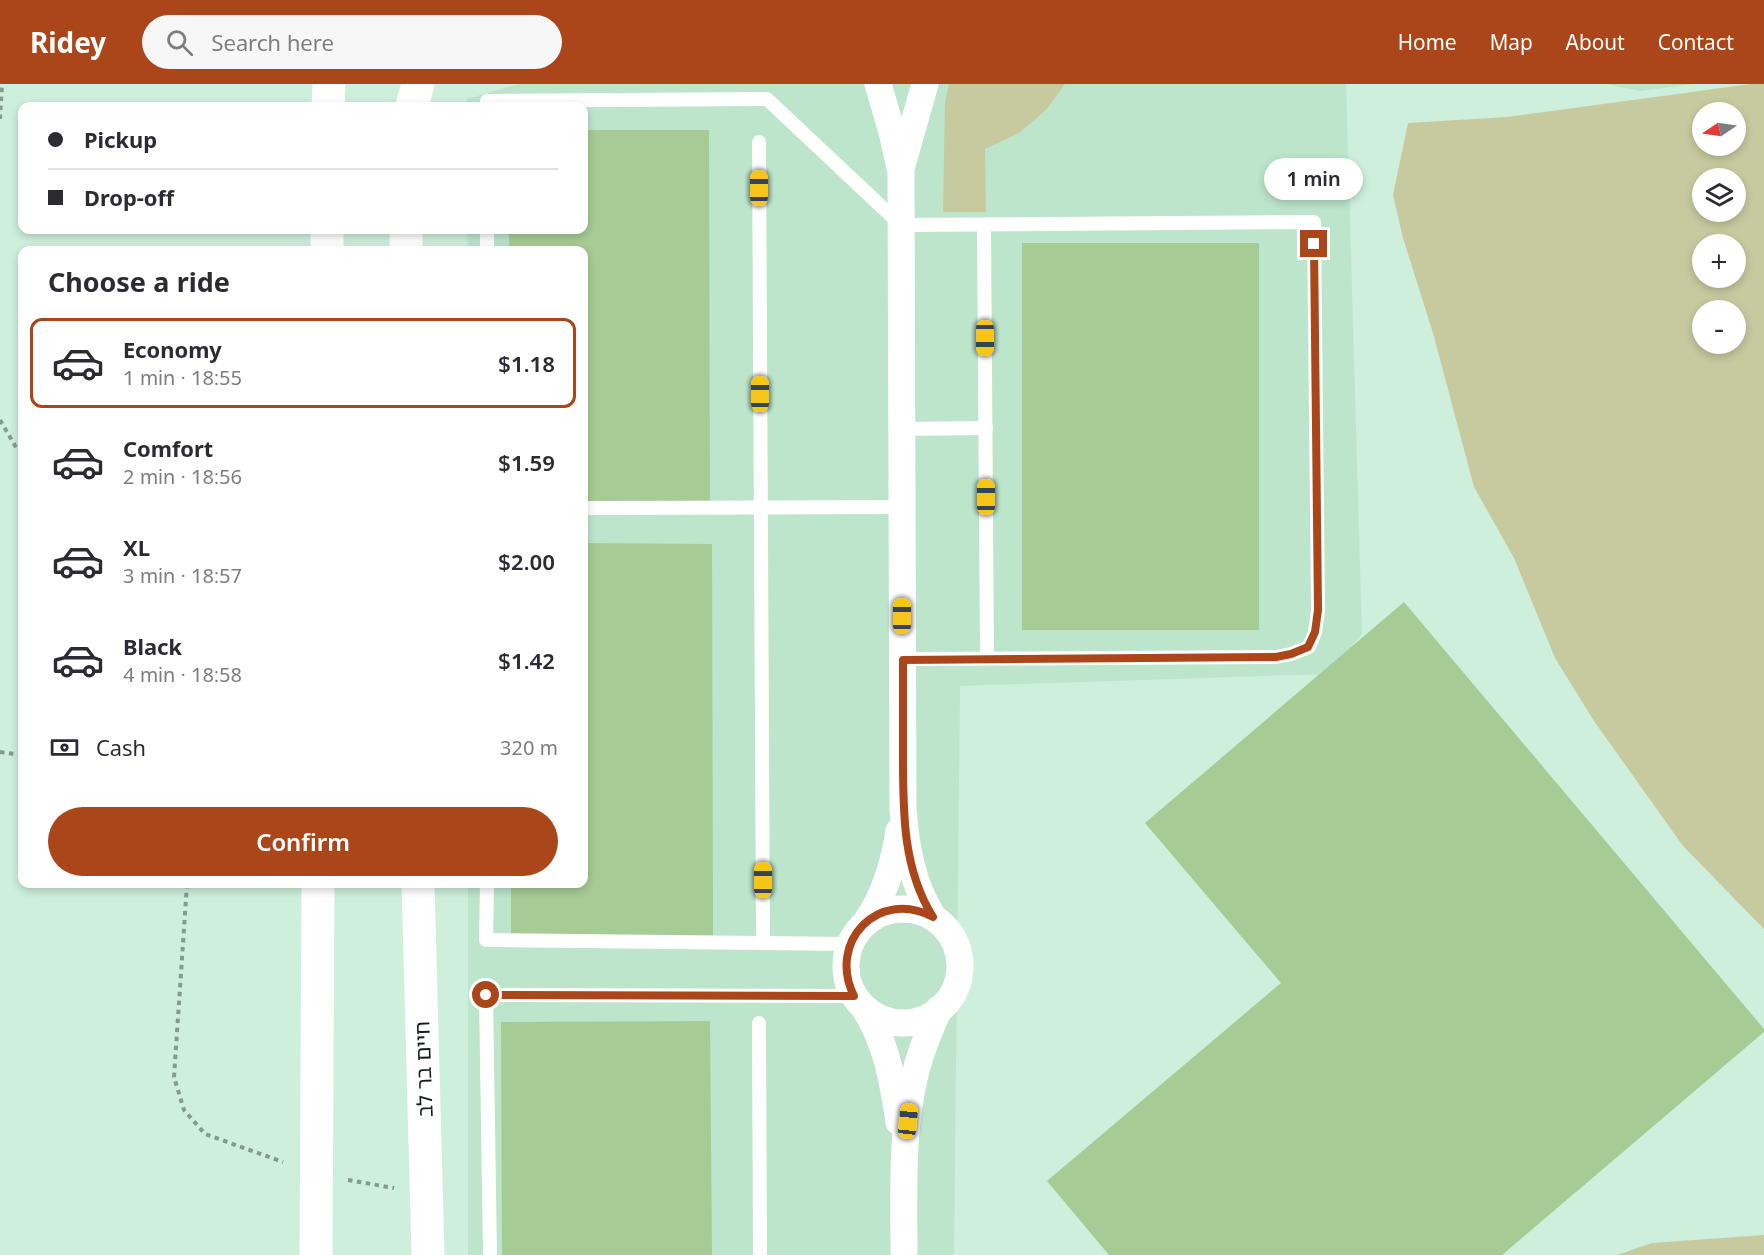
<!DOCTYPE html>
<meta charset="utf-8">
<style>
:root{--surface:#fff;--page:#f7f7f7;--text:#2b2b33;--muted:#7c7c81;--line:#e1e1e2;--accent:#ab461a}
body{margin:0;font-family:Georgia,"Noto Sans Hebrew",serif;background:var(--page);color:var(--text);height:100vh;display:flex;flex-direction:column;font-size:22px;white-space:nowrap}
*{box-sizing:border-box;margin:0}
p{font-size:20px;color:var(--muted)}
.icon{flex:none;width:33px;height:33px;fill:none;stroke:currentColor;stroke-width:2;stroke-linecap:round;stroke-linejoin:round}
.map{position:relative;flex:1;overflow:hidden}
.sheet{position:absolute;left:18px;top:162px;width:570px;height:642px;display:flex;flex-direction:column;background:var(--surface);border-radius:12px;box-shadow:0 3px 9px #0003}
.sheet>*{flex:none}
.hud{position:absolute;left:18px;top:18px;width:570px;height:132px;border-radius:12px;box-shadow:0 3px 9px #0003;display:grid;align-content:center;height:132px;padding:0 30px;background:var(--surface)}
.needle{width:39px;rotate:257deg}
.tools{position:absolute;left:1692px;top:18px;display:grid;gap:12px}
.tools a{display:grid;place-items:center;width:54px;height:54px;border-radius:50%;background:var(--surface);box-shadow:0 3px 9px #0003;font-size:30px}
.end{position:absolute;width:27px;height:27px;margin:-14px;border:8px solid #ab461a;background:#fff;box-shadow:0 0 0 3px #fff}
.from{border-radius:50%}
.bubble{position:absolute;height:42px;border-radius:21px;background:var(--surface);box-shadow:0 3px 9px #0003;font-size:20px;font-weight:600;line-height:42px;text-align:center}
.car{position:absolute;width:18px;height:36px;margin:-18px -9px;border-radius:8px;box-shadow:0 0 4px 2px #0007;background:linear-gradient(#f5c518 24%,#345 0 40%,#f5c518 0 76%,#345 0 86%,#f5c518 0)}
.hud b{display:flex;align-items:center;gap:21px;height:57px;font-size:22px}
.hud b+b{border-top:2px solid var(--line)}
.hud i{width:15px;height:15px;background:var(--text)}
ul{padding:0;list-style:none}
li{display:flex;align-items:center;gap:18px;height:90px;margin:0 12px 9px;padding:0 18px;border:3px solid transparent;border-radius:12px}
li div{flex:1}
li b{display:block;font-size:22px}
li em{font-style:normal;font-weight:600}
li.selected{border-color:var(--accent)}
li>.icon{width:54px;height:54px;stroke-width:1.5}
h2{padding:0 30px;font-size:27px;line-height:72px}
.pay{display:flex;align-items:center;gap:15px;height:66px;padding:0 30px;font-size:22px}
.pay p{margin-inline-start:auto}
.primary-button{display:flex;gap:12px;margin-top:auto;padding:12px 30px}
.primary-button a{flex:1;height:69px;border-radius:36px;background:var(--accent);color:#fff;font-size:24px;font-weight:600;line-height:69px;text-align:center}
header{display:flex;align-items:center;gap:36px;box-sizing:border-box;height:84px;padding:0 30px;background:var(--accent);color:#fff}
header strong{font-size:28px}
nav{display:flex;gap:33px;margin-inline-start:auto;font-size:21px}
.search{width:420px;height:54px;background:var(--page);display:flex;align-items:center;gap:15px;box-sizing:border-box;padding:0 21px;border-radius:33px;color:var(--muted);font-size:22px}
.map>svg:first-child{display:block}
</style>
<header>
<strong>Ridey</strong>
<div class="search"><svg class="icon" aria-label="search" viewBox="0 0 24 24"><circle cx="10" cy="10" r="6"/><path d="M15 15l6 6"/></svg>Search here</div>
<nav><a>Home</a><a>Map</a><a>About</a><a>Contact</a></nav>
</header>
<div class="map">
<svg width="1764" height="1171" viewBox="0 0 1764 1171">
<rect width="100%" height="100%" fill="#ceefdb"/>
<!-- built -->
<g fill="#bce5cc">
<path d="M518 0H1346L1362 550 1327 590 960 602 954 1171H468V800H584V166H468L467 146H584V22H467V15Z"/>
<path d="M1606 0H1693L1640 7Z"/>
</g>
<!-- green -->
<g fill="#c7ca9f" fill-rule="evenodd">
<path d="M949 0H1065L1047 25 1019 49 985 65 986 128H943L945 19Z"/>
<path d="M1751 0H1764V845L1683 762 1594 637 1555 574 1514 474 1474 403 1433 249 1403 154 1393 111 1408 39 1507 33ZM1702 28H1736V62H1702ZM1702 94H1736V128H1702ZM1702 160H1736V194H1702ZM1702 226H1736V260H1702Z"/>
<path d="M1764 1151V1171H1617L1652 1159Z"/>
</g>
<!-- building -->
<g fill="#a7cb94">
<path d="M584 46H709L710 417H584V166H509V146H584Z"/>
<rect x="1022" y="159" width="237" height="387"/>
<path d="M584 459 712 460 713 853H511V800H584Z"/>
<path d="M1404 518 1764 945V948L1502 1171H1109L1047 1097 1281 899 1145 739Z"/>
<path d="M710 937 712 1171H502L501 938Z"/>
</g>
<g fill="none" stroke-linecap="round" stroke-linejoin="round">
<!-- path -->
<g stroke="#839b8d" stroke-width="4" stroke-dasharray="4.5 4.5" stroke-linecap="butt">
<path d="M0 35 2 0"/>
<path d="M0 336 17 365 22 368"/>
<path d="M0 668 22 671"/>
<path d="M187 800 174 993 184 1026 205 1050 283 1078"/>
<path d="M348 1096 394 1104"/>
</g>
<!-- service -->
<g stroke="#fff" stroke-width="14">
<path d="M487 22V17L767 15 901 141 1314 138 1318 526 1315 548 1309 563 1291 570 1276 573 902 575"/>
<path d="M759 58 763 858"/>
<path d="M984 141 987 574"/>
<path d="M487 166V146"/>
<path d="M901 345 986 344"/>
<path d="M584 424 902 423"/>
<path d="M487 800 486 856 850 860"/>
<path d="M759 939 760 1171"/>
<path d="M490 1171 486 911 854 912"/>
</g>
<!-- minor -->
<g stroke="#fff" stroke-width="27">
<path d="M878 0 892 48 901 88 903 725C906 763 912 800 933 833"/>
<path d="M902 81 925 0"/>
<circle cx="903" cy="882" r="57"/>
<path d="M866 838C885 811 894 779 899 747"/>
<path d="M865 925C887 960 893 998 899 1038"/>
<path d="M904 1171C904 1106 900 1036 920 973 925 956 932 941 939 925"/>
</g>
<!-- secondary -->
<g stroke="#fff" stroke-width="33">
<path d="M328 22 329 0"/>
<path d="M412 22 418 0"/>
<path d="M406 146V166"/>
<path d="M327 166V146"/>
<path d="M418 800 428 1171"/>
<path d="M316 1171 318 800"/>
</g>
</g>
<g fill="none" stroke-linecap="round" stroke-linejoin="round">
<!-- route -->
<path stroke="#ab461a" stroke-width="8" d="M486 911 854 912C827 858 878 804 933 833 902 784 903 725 903 668 903 637 903 606 903 576L1276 573 1291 570 1308 563 1315 548 1318 526 1314 160"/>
</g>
<g text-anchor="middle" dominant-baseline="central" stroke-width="4.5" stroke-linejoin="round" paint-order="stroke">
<!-- street labels -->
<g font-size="21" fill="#121e17" stroke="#fff">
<text transform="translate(423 985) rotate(-92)">חיים בר לב</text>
</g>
</g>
</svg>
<div class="tools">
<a><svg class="needle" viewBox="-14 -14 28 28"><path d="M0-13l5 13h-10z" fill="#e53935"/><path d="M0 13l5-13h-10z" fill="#7c7c81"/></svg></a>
<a><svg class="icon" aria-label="layers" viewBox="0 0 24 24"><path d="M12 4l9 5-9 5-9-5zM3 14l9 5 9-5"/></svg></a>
<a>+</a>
<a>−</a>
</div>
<i class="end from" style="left:486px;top:911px"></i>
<i class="end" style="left:1314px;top:160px"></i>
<div class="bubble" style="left:1264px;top:74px;width:99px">1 min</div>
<i class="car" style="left:759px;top:104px;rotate:0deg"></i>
<i class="car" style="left:985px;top:254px;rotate:180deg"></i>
<i class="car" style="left:760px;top:310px;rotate:0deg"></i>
<i class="car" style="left:986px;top:413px;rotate:0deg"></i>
<i class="car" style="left:902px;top:532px;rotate:0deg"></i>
<i class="car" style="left:763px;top:796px;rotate:0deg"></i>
<i class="car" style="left:908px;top:1037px;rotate:6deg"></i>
<div class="hud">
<b><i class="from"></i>Pickup</b>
<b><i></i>Drop-off</b>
</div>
<section class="sheet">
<h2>Choose a ride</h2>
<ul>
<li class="selected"><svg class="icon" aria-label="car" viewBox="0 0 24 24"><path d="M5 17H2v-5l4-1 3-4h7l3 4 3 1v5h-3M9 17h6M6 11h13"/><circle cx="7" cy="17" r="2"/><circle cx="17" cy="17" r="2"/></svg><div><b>Economy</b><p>1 min · 18:55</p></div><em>$1.18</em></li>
<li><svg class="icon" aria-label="car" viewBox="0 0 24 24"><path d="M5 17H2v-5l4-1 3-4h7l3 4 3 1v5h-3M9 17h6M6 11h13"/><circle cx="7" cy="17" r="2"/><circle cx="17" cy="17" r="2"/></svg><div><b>Comfort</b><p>2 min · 18:56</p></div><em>$1.59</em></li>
<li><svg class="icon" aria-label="car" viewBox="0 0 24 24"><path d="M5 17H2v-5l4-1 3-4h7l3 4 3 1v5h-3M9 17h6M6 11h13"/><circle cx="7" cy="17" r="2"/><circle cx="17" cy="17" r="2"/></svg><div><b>XL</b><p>3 min · 18:57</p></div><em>$2.00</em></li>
<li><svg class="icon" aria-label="car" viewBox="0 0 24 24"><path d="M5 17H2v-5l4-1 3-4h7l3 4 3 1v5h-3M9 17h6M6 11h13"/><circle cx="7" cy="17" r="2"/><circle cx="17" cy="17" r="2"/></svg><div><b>Black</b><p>4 min · 18:58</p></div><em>$1.42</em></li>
</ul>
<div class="pay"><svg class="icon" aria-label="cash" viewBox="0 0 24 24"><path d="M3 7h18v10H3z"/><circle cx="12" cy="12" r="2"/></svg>Cash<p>320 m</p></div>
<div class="primary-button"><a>Confirm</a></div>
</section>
</div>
